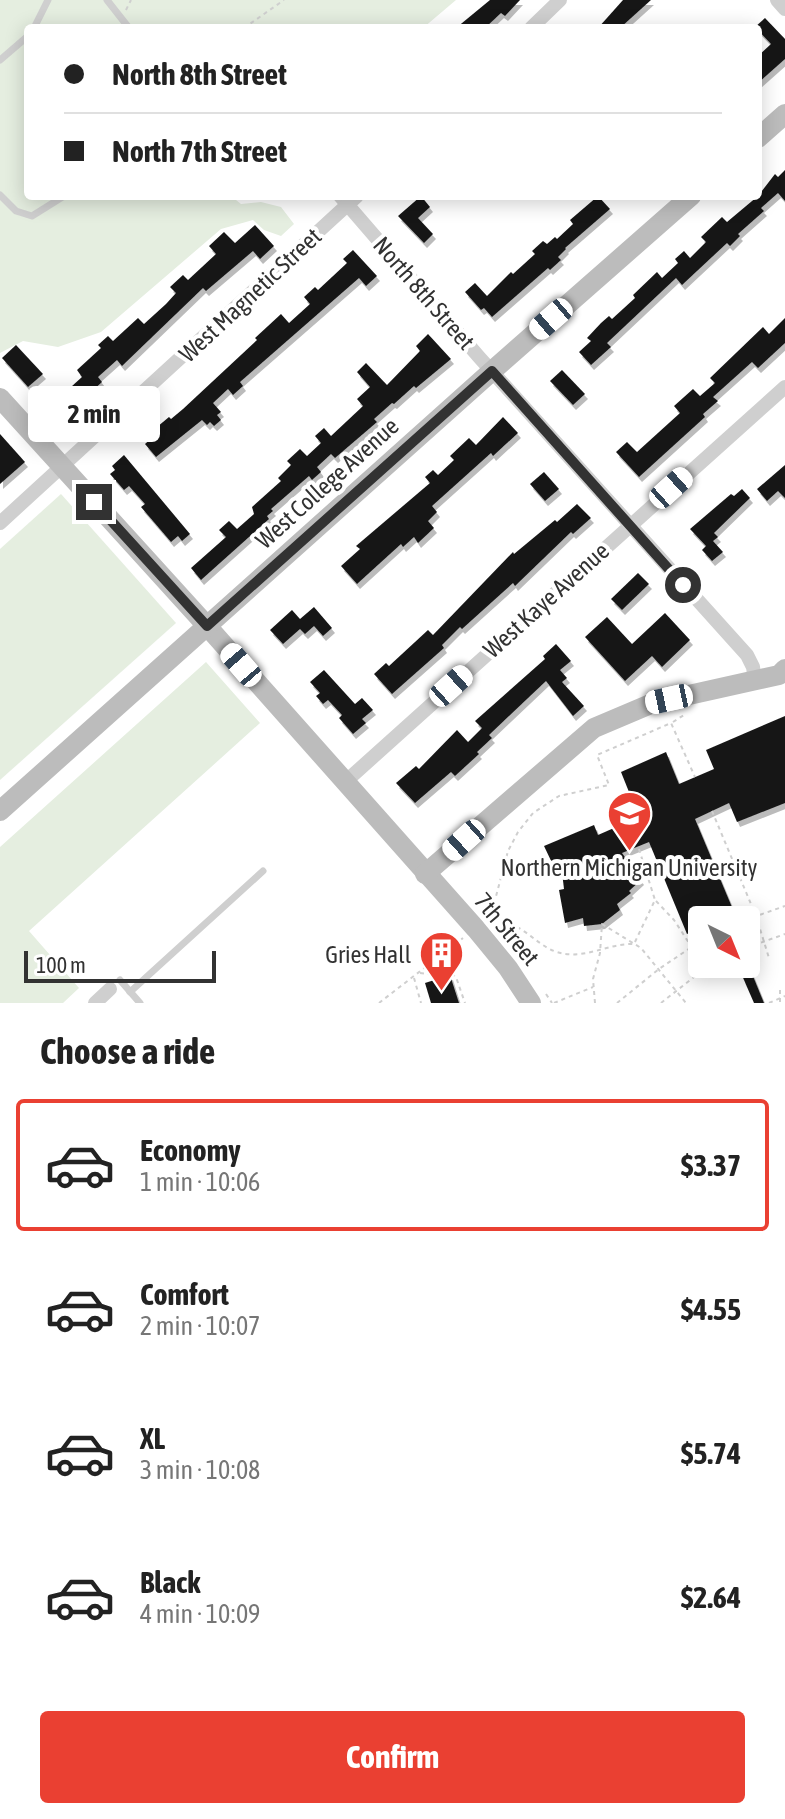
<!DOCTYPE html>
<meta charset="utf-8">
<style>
:root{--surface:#fff;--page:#f2f2f2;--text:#222;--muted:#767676;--line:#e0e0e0;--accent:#ea4032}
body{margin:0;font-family:"Asap Condensed",sans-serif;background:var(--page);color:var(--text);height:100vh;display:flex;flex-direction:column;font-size:30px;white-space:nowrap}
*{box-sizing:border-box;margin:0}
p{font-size:26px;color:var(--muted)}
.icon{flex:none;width:44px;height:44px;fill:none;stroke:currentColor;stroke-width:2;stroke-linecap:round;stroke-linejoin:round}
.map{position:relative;height:1003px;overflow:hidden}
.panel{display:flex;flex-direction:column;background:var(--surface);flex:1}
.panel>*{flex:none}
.guide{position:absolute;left:24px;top:24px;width:738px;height:176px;border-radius:8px;box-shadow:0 4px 20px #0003;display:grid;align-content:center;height:176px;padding:0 40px;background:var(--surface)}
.needle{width:52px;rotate:137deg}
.buttons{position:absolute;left:688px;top:906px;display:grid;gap:16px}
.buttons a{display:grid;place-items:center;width:72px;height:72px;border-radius:8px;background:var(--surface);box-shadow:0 4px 20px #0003;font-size:40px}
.scale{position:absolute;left:24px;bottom:20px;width:192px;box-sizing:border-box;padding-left:8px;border:4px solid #323232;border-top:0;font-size:22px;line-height:28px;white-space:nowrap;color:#323232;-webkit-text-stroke:6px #fff;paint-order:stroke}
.end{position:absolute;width:36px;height:36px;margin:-18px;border:10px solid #323232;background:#fff;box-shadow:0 0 0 4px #fff}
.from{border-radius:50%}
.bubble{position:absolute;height:56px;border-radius:8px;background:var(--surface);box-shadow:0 4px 20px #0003;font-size:26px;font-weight:700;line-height:56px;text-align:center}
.car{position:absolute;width:24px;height:48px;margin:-24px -12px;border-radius:10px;box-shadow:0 0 6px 2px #0007;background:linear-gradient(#fff 24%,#345 0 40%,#fff 0 76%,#345 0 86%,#fff 0)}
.guide b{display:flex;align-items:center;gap:28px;height:76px;font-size:30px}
.guide b+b{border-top:2px solid var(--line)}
.guide i{width:20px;height:20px;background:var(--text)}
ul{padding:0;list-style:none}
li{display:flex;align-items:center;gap:24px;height:132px;margin:0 16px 12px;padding:0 24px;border:4px solid transparent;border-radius:8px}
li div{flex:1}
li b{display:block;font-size:30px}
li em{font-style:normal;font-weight:700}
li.selected{border-color:var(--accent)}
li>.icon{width:72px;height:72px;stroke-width:1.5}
h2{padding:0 40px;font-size:36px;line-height:96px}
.primary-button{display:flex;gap:16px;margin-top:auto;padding:16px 40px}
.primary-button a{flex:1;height:92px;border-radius:8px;background:var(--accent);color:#fff;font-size:32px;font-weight:700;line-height:92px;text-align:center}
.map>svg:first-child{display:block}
</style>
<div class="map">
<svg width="785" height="1003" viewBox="0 0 785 1003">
<defs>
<filter id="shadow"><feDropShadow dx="3" dy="5" stdDeviation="0" flood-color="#0004"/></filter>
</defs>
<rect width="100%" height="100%" fill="#fff"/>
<!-- green -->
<g fill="#e5eee0">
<path d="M0 0H456L423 28H28V196H231L241 204 261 202 281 207 294 224 281 236 264 230 253 220 221 229 101 332 58 347 23 341 0 353Z"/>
<path d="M61 494 176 623 0 780V549Z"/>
<path d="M206 662 260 723 29 931 79 988 63 1003H0V847Z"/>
</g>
<!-- building -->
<g fill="#191919" filter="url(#shadow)">
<path d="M490 0H520L505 16 501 13 485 28H456Z"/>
<path d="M623 0H651L620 28H598Z"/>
<path d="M765 18 785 39V59L758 83V56L771 44 755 27Z"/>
<path d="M785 170V201L778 193 761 208 764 211 738 234 740 236 730 246 727 243 682 285 676 278 607 343 611 347 591 365 579 352 591 341 587 338 601 323 609 316 612 319 635 298 633 295 657 272 662 278 678 263 675 259 684 251 690 258 706 242 701 237 722 217 727 222 758 196 775 174 778 177Z"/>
<path d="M421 196 430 207 418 218 433 234 424 243 398 216Z"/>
<path d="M598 196 610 209 565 248 566 249 558 257 561 260 550 270 548 268 492 317 484 308 481 310 465 292 475 283 487 296 511 272 513 274 535 254 532 251 543 241 547 244 555 237 557 239 573 224 570 220Z"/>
<path d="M255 225 274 246 260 259 253 251 206 291 203 288 122 366 117 360 98 377 102 382 89 394 93 398 79 410 76 407 64 417 56 407 47 415 38 404 55 389 61 396 82 377 77 370 101 348 98 345 108 336 113 341 138 318 144 324 166 304 176 293 170 287 183 275 188 280 216 254 209 246 224 232 235 243Z"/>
<path d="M353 250 377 276 366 286 359 278 240 382 243 386 233 395 228 389 213 403 221 412 217 415 221 420 214 426 210 422 207 425 202 420 156 457 145 444 154 436 151 432 169 417 171 419 183 409 257 340 255 338 281 314 289 323 310 304 304 297 315 287 318 290 347 263 343 259Z"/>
<path d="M785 318V343L758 368 752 362 713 397 718 401 703 414 705 417 639 477 616 452 627 442 637 452 680 413 674 406 693 389 700 396 715 383 710 378 763 327 769 334Z"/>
<path d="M428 334 451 359 416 388 414 386 394 404 392 403 374 419 377 422 335 458 331 454 317 467 321 472 312 480 309 476 271 509 273 511 267 516 269 519 201 580 191 568 226 537 219 530 229 521 237 529 254 514 252 507 281 481 278 478 291 465 287 461 300 449 307 456 321 443 315 436 324 428 331 436 363 406 357 399 370 387 357 372 366 363 387 385 420 351 416 346Z"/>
<path d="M16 345 43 374 28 387 2 358Z"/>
<path d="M562 370 585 394 573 405 550 381Z"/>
<path d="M503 417 518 433 493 456 491 453 432 506 437 512 428 521 434 528 418 543 414 537 403 547 401 544 357 584 341 566 360 549 356 546 430 483 425 477 433 470 438 475 454 460 450 456 469 438 476 445Z"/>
<path d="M0 434 25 462 0 484Z"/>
<path d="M124 455 190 534 182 541 178 536 171 542 141 507 145 504 129 486 124 490 110 474 115 470 112 466Z"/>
<path d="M785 465V498L778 491 767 501 757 489Z"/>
<path d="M544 472 559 489 545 501 530 484Z"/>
<path d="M742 489 750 498 714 533 718 537 713 541 723 552 712 561 702 550 706 546 690 529 731 494 734 496Z"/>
<path d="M577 504 591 518 573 534 571 532 515 586 513 583 462 629 460 627 442 645 444 648 392 694 374 674 386 663 389 666 428 630 433 635 513 552 514 554 555 520 557 522Z"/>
<path d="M638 573 649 584 622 610 611 599Z"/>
<path d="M314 607 332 628 323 636 314 626 305 634 300 629 283 644 270 630 292 610 300 619Z"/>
<path d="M665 613 690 640 662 667 652 656 625 681 585 637 607 617 632 644Z"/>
<path d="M556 644 571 661 560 670 567 678 562 682 584 706 573 716 546 681 489 735 492 738 477 752 479 754 455 776 451 772 415 803 396 783 416 766 419 769 457 730 468 742 482 728 475 721 545 659 543 656Z"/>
<path d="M324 670 355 704 362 698 373 710 362 719 366 723 353 734 339 718 342 715 328 700 323 704 316 696 320 693 310 682Z"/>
<path d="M785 716V803L737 822 729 803 695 819 734 912 727 915 729 920H702V927L687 934 649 842 622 853 641 880 629 891 631 893 617 904 620 910 602 924 584 926 583 918 565 923 559 890 564 889 561 864 554 867 544 846 594 825 598 835 639 817 621 772 666 752 679 784 714 769 706 750Z"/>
<path d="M737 964H748L764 1003H754Z"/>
<path d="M450 975 459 1003H431L425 983Z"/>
</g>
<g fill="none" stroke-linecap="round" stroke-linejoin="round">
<!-- path -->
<g stroke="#cfcfcf" stroke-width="2" stroke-dasharray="4 4" stroke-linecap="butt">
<path d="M126 10 131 0"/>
<path d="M244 28 284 0"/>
<path d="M673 722 684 715"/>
<path d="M712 811 756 916 769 958"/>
<path d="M656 901 674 920 691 946"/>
<path d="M490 919 508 851 518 832 533 813 559 796 609 785 597 755 671 723 695 777"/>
<path d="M745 920 785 906"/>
<path d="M494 923C515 916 535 944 554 951 582 962 607 943 634 944L655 900 638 846"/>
<path d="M746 948 785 934"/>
<path d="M420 973 435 975 451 973 456 977 465 1003"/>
<path d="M414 978 421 1003"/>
<path d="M780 990V1003"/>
<path d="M546 994 552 1003"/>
<path d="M379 1003 463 938"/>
<path d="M554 1003 593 987"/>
<path d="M595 1003 593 979 600 953 602 924 641 948 686 1003"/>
<path d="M617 1003 659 969 702 940"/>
<path d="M661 1003 694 977 717 964"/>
<path d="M769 1003 785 996"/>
</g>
<!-- lane -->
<g stroke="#cfcfcf" stroke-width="7">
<path d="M107 0 129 28"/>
<path d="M34 28 48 0"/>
<path d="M0 60 28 36"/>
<path d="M0 195 16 211 32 216 64 196"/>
<path d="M120 980 140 1003"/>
<path d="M130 992 263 871"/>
</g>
<!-- street -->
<g stroke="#cfcfcf" stroke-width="14">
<path d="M777 0 785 9"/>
<path d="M531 28 560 0"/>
<path d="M340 196 479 357 747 655 753 667 755 681"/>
<path d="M0 523 357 196"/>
<path d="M344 783 785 387"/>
<path d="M95 1003 110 989"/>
</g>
<!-- secondary -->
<g stroke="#bcbcbc" stroke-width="20">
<path d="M758 138 785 114"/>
<path d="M0 398 207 626 476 929 508 968 531 1003"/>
<path d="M0 811 492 371 691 196"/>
<path d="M425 874 594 728 653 703 779 675 785 669"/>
</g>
</g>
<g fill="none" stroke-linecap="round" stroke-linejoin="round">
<!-- route -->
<path stroke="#323232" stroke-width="10" d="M94 502 207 626 492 371 683 585"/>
</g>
<!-- icons -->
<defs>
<symbol id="university-pin" viewBox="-11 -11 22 30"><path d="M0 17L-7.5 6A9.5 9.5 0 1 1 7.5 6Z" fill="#ea4032" stroke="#fff"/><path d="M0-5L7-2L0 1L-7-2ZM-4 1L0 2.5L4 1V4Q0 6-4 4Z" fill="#fff"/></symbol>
<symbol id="building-pin" viewBox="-11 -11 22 30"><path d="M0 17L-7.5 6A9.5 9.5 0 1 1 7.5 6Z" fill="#ea4032" stroke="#fff"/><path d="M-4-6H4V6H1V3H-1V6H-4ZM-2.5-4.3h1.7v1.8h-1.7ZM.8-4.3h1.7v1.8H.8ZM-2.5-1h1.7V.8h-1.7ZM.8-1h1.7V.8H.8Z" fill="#fff"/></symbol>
</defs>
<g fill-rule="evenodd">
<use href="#university-pin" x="604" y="788" width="51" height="69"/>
<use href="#building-pin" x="416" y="928" width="51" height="69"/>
</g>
<g text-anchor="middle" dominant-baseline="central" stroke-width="8" stroke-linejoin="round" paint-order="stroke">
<!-- street labels -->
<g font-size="24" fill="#323232" stroke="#fff">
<text transform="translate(424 293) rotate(49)">North 8th Street</text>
<text transform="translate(250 295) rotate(-43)">West Magnetic Street</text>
<text transform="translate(327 483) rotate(-42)">West College Avenue</text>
<text transform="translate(546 600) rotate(-42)">West Kaye Avenue</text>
<text transform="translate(507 929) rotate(50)">7th Street</text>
</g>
<!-- poi labels -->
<g font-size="24" fill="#323232" stroke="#fff">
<text x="629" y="867">Northern Michigan University</text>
<text x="411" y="954" text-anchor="end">Gries Hall</text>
</g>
</g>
</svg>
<div class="buttons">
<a><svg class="needle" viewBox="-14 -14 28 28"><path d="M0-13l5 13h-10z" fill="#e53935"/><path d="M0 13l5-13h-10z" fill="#767676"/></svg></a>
</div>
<div class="scale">100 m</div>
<i class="end from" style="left:683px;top:585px"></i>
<i class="end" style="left:94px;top:502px"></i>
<div class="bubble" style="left:28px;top:386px;width:132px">2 min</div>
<i class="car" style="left:551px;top:319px;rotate:229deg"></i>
<i class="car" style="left:671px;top:488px;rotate:48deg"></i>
<i class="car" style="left:241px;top:665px;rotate:319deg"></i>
<i class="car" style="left:451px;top:686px;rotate:48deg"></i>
<i class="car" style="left:669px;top:699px;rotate:258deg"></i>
<i class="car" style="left:464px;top:840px;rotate:228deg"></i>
<div class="guide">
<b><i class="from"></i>North 8th Street</b>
<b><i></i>North 7th Street</b>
</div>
</div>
<section class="panel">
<h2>Choose a ride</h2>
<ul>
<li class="selected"><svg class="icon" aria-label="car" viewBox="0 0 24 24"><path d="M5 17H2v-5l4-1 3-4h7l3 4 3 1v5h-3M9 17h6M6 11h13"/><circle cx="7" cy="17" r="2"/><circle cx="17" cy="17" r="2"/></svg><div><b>Economy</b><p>1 min · 10:06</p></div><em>$3.37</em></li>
<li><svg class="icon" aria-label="car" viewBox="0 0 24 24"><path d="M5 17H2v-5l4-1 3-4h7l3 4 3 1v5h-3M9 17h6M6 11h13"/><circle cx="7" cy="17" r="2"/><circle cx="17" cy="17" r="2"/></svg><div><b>Comfort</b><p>2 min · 10:07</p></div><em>$4.55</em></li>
<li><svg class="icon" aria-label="car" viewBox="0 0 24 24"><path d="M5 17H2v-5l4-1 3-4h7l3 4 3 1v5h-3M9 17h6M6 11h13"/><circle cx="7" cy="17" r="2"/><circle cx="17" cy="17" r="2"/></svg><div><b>XL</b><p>3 min · 10:08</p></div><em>$5.74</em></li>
<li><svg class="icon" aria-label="car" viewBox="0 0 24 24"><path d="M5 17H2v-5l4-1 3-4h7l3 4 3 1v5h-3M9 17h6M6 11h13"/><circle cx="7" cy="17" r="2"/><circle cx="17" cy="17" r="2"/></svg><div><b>Black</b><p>4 min · 10:09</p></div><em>$2.64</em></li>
</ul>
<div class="primary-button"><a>Confirm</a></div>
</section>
